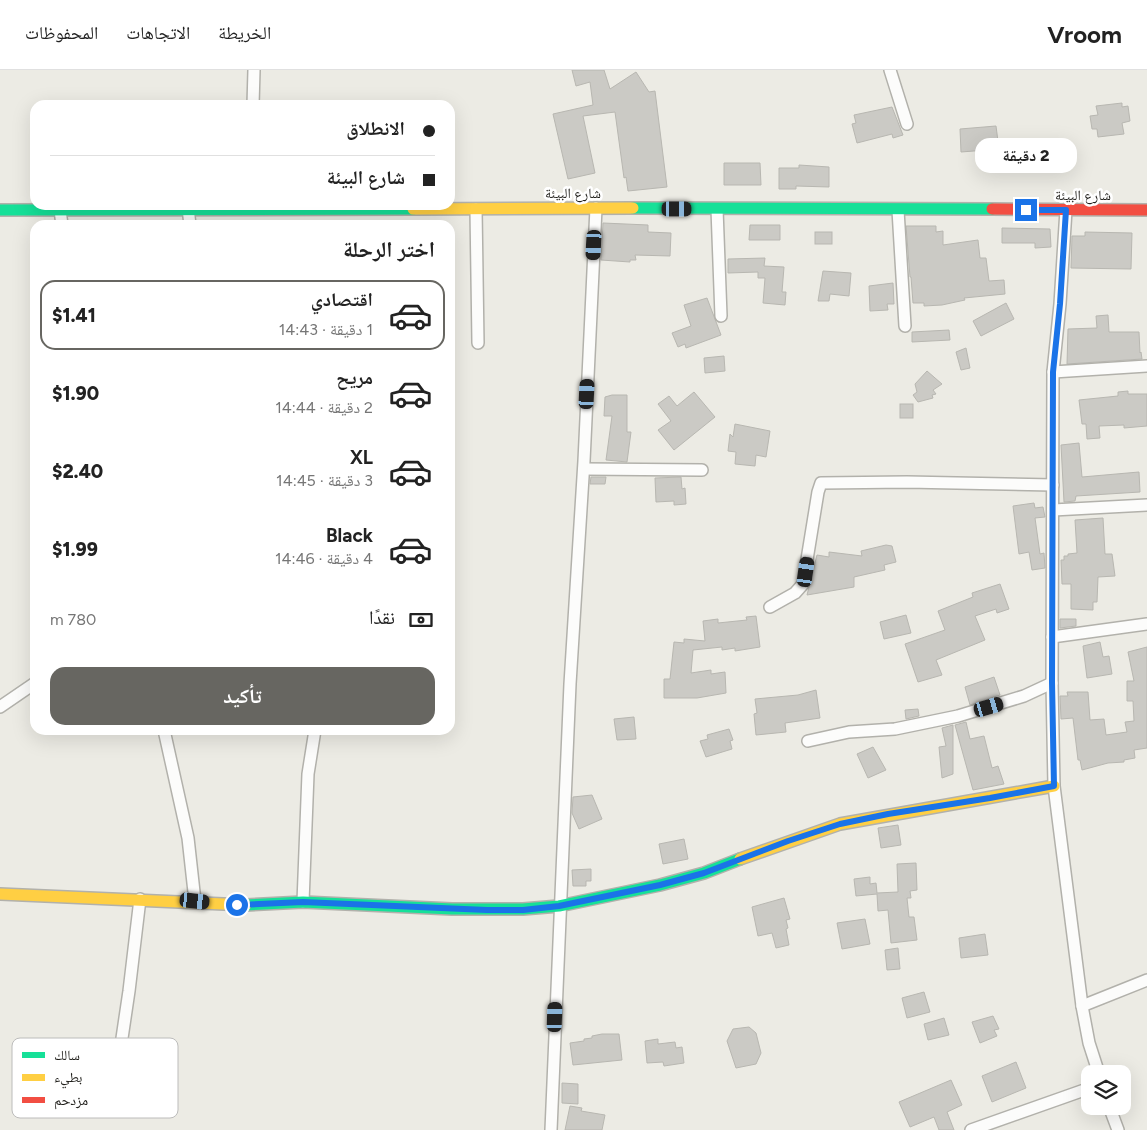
<!DOCTYPE html>
<html lang="ar">
<meta charset="utf-8">
<style>
:root{--surface:#fff;--page:#f6f6f6;--text:#222;--muted:#767676;--line:#e0e0e0;--accent:#676661}
body{margin:0;font-family:Figtree,"Noto Naskh Arabic",sans-serif;background:var(--page);color:var(--text);direction:rtl;height:100vh;display:flex;flex-direction:column;font-size:19px;white-space:nowrap}
*{box-sizing:border-box;margin:0}
p{font-size:16px;color:var(--muted)}
.icon{flex:none;width:28px;height:28px;fill:none;stroke:currentColor;stroke-width:2;stroke-linecap:round;stroke-linejoin:round}
.map{position:relative;flex:1;overflow:hidden;direction:ltr}
.details{position:absolute;left:30px;top:150px;width:425px;height:515px;display:flex;flex-direction:column;background:var(--surface);border-radius:15px;box-shadow:0 5px 20px #0002;direction:rtl}
.details>*{flex:none}
.guide{position:absolute;left:30px;top:30px;width:425px;height:110px;border-radius:15px;box-shadow:0 5px 20px #0002;direction:rtl;display:grid;align-content:center;height:110px;padding:0 20px;background:var(--surface)}
.buttons{position:absolute;left:1081px;top:995px;display:grid;gap:10px}
.buttons a{display:grid;place-items:center;width:50px;height:50px;border-radius:10px;background:var(--surface);box-shadow:0 5px 20px #0002;font-size:25px}
.end{position:absolute;width:22px;height:22px;margin:-11px;border:6px solid #1a73e8;background:#fff;box-shadow:0 0 0 2px #fff}
.from{border-radius:50%}
.bubble{position:absolute;height:35px;border-radius:15px;background:var(--surface);box-shadow:0 5px 20px #0002;font-size:16px;font-weight:800;line-height:35px;text-align:center;direction:rtl}
.car{position:absolute;width:15px;height:30px;margin:-15px -8px;border-radius:6px;box-shadow:0 0 4px 1px #0007;background:linear-gradient(#222 24%,#8ab4d8 0 40%,#222 0 76%,#8ab4d8 0 86%,#222 0)}
.guide b{display:flex;align-items:center;gap:18px;height:48px;font-size:19px}
.guide b+b{border-top:1px solid var(--line)}
.guide i{width:12px;height:12px;background:var(--text)}
ul{padding:0;list-style:none}
li{display:flex;align-items:center;gap:15px;height:70px;margin:0 10px 8px;padding:0 10px;border:2px solid transparent;border-radius:15px}
li div{flex:1}
li b{display:block;font-size:19px}
li em{font-style:normal;font-weight:800}
li.on{border-color:var(--accent)}
li>.icon{width:45px;height:45px;stroke-width:1.5}
h2{padding:0 20px;font-size:22px;line-height:60px}
.pay{display:flex;align-items:center;gap:12px;height:55px;padding:0 20px;font-size:19px}
.pay p{margin-inline-start:auto}
.cta{display:flex;gap:10px;margin-top:auto;padding:10px 20px}
.cta a{flex:1;height:58px;border-radius:15px;background:var(--accent);color:#fff;font-size:20px;font-weight:800;line-height:58px;text-align:center}
header{display:flex;align-items:center;gap:30px;box-sizing:border-box;height:70px;padding:0 25px;background:var(--surface);border-bottom:1px solid var(--line)}
header strong{font-size:24px}
nav{display:flex;gap:28px;margin-inline-start:auto;font-size:18px}
.map>svg:first-child{display:block}
</style>
<header>
<strong>Vroom</strong>
<nav><a>الخريطة</a><a>الاتجاهات</a><a>المحفوظات</a></nav>
</header>
<div class="map">
<svg width="1147" height="1060" viewBox="0 0 1147 1060">
<rect width="100%" height="100%" fill="#ecebe4"/>
<!-- building -->
<g fill="#cbcac5" stroke="#b8b7b1">
<path d="M572 0H604L610 19 636 2 649 22 655 21 667 117 628 121 626 107 624 108 615 42 583 46 595 103 568 109 553 44 593 35 590 12 576 16Z"/>
<path d="M1122 33V37L1128 36 1130 51 1122 53 1124 64 1098 67 1097 59H1092L1090 46 1098 45 1096 36Z"/>
<path d="M892 37 903 65 893 68 892 64 857 73 852 54 856 53 854 45Z"/>
<path d="M996 56 999 79 961 82 960 59Z"/>
<path d="M724 93H760L761 115H724Z"/>
<path d="M799 95 829 97V117L796 116V119H779V98H799Z"/>
<path d="M603 153 648 155V162L671 163 670 186 635 185 636 190H630V192L601 190Z"/>
<path d="M750 155H780V170H749Z"/>
<path d="M906 156H936V162L943 161V175L978 170 980 188H986L989 211 1004 210 1005 224 964 228 965 230 942 235 924 236V233H913L911 207H910Z"/>
<path d="M1002 158 1050 159 1051 177 1035 178V173H1002Z"/>
<rect x="815" y="162" width="17" height="12"/>
<path d="M1085 162 1132 163 1131 199 1071 198 1072 166H1085Z"/>
<path d="M765 188 764 196 784 197 782 222H786L785 235 763 233 765 208H758V202L728 203V189Z"/>
<path d="M823 201 851 203 849 226 830 224 829 231H818Z"/>
<path d="M893 213 894 234H887L888 240 870 241 869 216Z"/>
<path d="M707 228 721 265 686 278 685 274 678 277 672 263 691 256 684 235Z"/>
<path d="M1006 233 1014 249 981 266 973 251Z"/>
<path d="M1108 245 1109 262H1139L1140 283 1141 282 1142 289 1067 294 1068 259 1097 258 1096 246Z"/>
<path d="M949 260 950 270 912 272V262Z"/>
<path d="M966 278 970 298 961 300 956 282Z"/>
<path d="M724 286 725 301 705 303 704 288Z"/>
<path d="M927 301 942 314 933 320 936 324 932 325 933 328 918 332 913 325 917 322 915 314Z"/>
<path d="M1128 321V324H1147V356L1124 358V355L1099 356 1100 368 1087 369 1086 354H1082L1079 330 1118 326V322Z"/>
<path d="M694 322 715 347 674 380 658 360 671 351 658 334 669 326 677 336Z"/>
<path d="M612 325H627V362H631L627 392 606 390 612 346H604L605 327Z"/>
<rect x="900" y="334" width="13" height="14"/>
<path d="M735 354 770 361 766 387 756 385 755 396 735 394 736 382 728 381 730 364 733 367Z"/>
<path d="M1079 373 1082 407 1139 402 1140 422 1076 426 1075 431 1064 432 1061 375Z"/>
<path d="M591 407H606L605 414H590Z"/>
<path d="M681 407 682 419 685 418 686 434 674 435V431L656 432 655 408Z"/>
<path d="M1034 433 1035 438 1043 437 1045 447 1035 448 1040 484 1044 483 1045 498 1032 500 1029 482 1019 484 1013 436Z"/>
<path d="M1103 448 1105 484H1112L1115 506 1098 507 1097 532H1093V540L1071 539V514H1062L1061 490H1064V486H1068V484L1077 483 1075 450Z"/>
<path d="M886 475 892 476 896 492 884 495 885 500 854 507V517L807 525 817 485 829 487V482L862 486 861 481Z"/>
<path d="M1000 514 1009 539 997 543 996 539 975 546 985 570 936 590 942 605 918 612 905 574 945 560 938 541 973 527 972 523Z"/>
<path d="M906 545 911 563 884 569 880 552Z"/>
<path d="M756 546 760 577 735 581V578L722 580V577L693 580 691 603 711 600V604L725 602 726 623 697 628H664V609H670L674 572 684 573V569L705 571 703 551 718 549V553L747 550 746 547Z"/>
<path d="M1060 549H1076V556L1060 558Z"/>
<path d="M1100 572 1103 587 1109 586 1112 604 1087 608 1083 576Z"/>
<path d="M1147 577V678L1134 680 1135 688 1124 690V692L1108 693 1082 700 1080 690H1078L1073 648 1061 649 1060 626H1068L1067 622H1088L1090 650 1104 649 1106 665 1127 662 1125 652 1134 651 1133 631H1127V611H1134L1128 582Z"/>
<path d="M994 607 1000 625 970 635 965 617Z"/>
<path d="M816 620 820 648 785 653 786 662 756 665 754 644 757 643 755 629 798 625Z"/>
<path d="M918 639 919 646 906 649 905 640Z"/>
<path d="M634 647 636 669 617 670 614 649Z"/>
<path d="M966 652 970 669 984 666 992 698 998 696 1004 714 973 720 955 655Z"/>
<path d="M953 655V704L942 708 939 677 946 676 942 658Z"/>
<path d="M729 659 733 670 730 671 732 679 706 687 700 671 708 669 707 665Z"/>
<path d="M873 677 886 700 868 708 857 684Z"/>
<path d="M592 725 602 749 579 759 572 743 573 727Z"/>
<path d="M898 755 901 775 881 778 878 758Z"/>
<path d="M684 769 688 789 663 794 659 774Z"/>
<path d="M916 793 917 820 910 821 911 828H907L909 847H914L917 870 891 873 888 840 878 841 877 824 856 826 854 809 870 807V814L876 813 877 823 898 822 897 794Z"/>
<path d="M591 799V811H586V816H573L572 800Z"/>
<path d="M784 828 790 849 786 850 788 858 786 859 789 875 776 878 772 863 758 866 752 837Z"/>
<path d="M865 849 870 874 842 879 837 853Z"/>
<path d="M985 864 988 885 961 888 959 868Z"/>
<path d="M898 878 900 899 887 900 885 880Z"/>
<path d="M924 922 930 942 907 948 902 928Z"/>
<path d="M993 946 999 959 994 960 997 966 980 973 972 952Z"/>
<path d="M944 948 949 965 928 970 924 954Z"/>
<path d="M749 957 756 963 761 983 756 994 736 998 727 971 733 959Z"/>
<path d="M602 964H619L622 990 573 995 570 973 584 971V969L592 968V966Z"/>
<path d="M658 969V974L675 972 676 978 682 977 684 993 664 996 663 992 647 993 645 971Z"/>
<path d="M1016 992 1026 1018 992 1032 982 1006Z"/>
<path d="M951 1010 962 1035 947 1042 954 1060H939L934 1047 910 1057 899 1032Z"/>
<path d="M562 1013 578 1014V1034L562 1033Z"/>
<path d="M570 1036 582 1038 581 1041 605 1045 602 1060H565Z"/>
</g>
<g fill="none" stroke-linecap="round" stroke-linejoin="round">
<defs>
<g id="street">
<path d="M890 0 907 54"/>
<path d="M253 35 254 0"/>
<path d="M188 138 190 155"/>
<path d="M476 139 478 273"/>
<path d="M717 139 721 246"/>
<path d="M60 140 62 155"/>
<path d="M898 140 905 256"/>
<path d="M1066 140 1060 234 1053 302 1052 613 1054 716 1082 936 1089 973 1099 1004"/>
<path d="M1053 302 1147 296"/>
<path d="M584 399 702 400"/>
<path d="M1053 440 1147 435"/>
<path d="M770 537 795 523 803 514 818 422 821 413 907 412 1053 415"/>
<path d="M1052 567 1147 554"/>
<path d="M0 637 35 613"/>
<path d="M164 660 188 768 195 831"/>
<path d="M808 671 849 662 895 659 958 646 1024 626 1052 613"/>
<path d="M303 832 308 704 315 660"/>
<path d="M1082 936 1147 910"/>
<path d="M114 1022 129 921 140 829"/>
<path d="M1109 1036 1118 1060"/>
<path d="M551 1060 570 614 584 391 596 138"/>
<path d="M971 1060 1090 1018"/>
</g>
<g id="fast">
<path d="M633 138 992 139"/>
<path d="M0 140 413 139"/>
<path d="M246 835 303 832 452 839H523L559 836 660 815 704 803 740 789"/>
</g>
<g id="slow">
<path d="M413 139 633 138"/>
<path d="M740 789 840 754 1054 716"/>
<path d="M0 824 246 835"/>
</g>
<path id="jam" d="M992 139 1147 140"/>
</defs>
<!-- street casing -->
<use href="#street" stroke="#b2b1ab" stroke-width="14"/>
<!-- fast casing -->
<use href="#fast" stroke="#b2b1ab" stroke-width="14"/>
<!-- slow casing -->
<use href="#slow" stroke="#b2b1ab" stroke-width="14"/>
<!-- jam casing -->
<use href="#jam" stroke="#b2b1ab" stroke-width="14"/>
<!-- street -->
<use href="#street" stroke="#fcfcfb" stroke-width="11"/>
<!-- fast -->
<use href="#fast" stroke="#16e098" stroke-width="11"/>
<!-- slow -->
<use href="#slow" stroke="#ffcf43" stroke-width="11"/>
<!-- jam -->
<use href="#jam" stroke="#f24e42" stroke-width="11"/>
</g>
<g fill="none" stroke-linecap="round" stroke-linejoin="round">
<!-- route -->
<path stroke="#1a73e8" stroke-width="6" d="M237 835 303 832 487 840H523L559 836 660 815 704 803 788 771 840 754 888 744 990 728 1054 716 1052 612 1053 302 1060 234 1066 140H1026"/>
</g>
<g text-anchor="middle" dominant-baseline="central" stroke-width="5" stroke-linejoin="round" paint-order="stroke">
<!-- street labels -->
<g font-size="14" fill="#201f1b" stroke="#fff">
<text x="573" y="123">شارع البيئة</text>
<text x="1083" y="125">شارع البيئة</text>
</g>
</g>
<!-- legend -->
<rect x="12" y="968" width="166" height="80" rx="8" fill="#fff" stroke="#bcbcbb" stroke-width="1"/>
<rect x="22" y="982" width="23" height="6" fill="#16e098"/>
<rect x="22" y="1004" width="23" height="7" fill="#ffcf43"/>
<rect x="22" y="1027" width="23" height="6" fill="#f24e42"/>
<g font-size="14" fill="#201f1b">
<text x="54" y="990">سالك</text>
<text x="54" y="1012">بطيء</text>
<text x="54" y="1035">مزدحم</text>
</g>
</svg>
<div class="buttons">
<a><svg class="icon" aria-label="layers" viewBox="0 0 24 24"><path d="M12 4l9 5-9 5-9-5zM3 14l9 5 9-5"/></svg></a>
</div>
<i class="end from" style="left:237px;top:835px"></i>
<i class="end" style="left:1026px;top:140px"></i>
<div class="bubble" style="left:975px;top:68px;width:102px">2 دقيقة</div>
<i class="car" style="left:677px;top:139px;rotate:90deg"></i>
<i class="car" style="left:594px;top:175px;rotate:183deg"></i>
<i class="car" style="left:587px;top:324px;rotate:3deg"></i>
<i class="car" style="left:806px;top:502px;rotate:8deg"></i>
<i class="car" style="left:989px;top:637px;rotate:74deg"></i>
<i class="car" style="left:195px;top:831px;rotate:96deg"></i>
<i class="car" style="left:555px;top:947px;rotate:2deg"></i>
<div class="guide">
<b><i class="from"></i>الانطلاق</b>
<b><i></i>شارع البيئة</b>
</div>
<section class="details">
<h2>اختر الرحلة</h2>
<ul>
<li class="on"><svg class="icon" aria-label="car" viewBox="0 0 24 24"><path d="M5 17H2v-5l4-1 3-4h7l3 4 3 1v5h-3M9 17h6M6 11h13"/><circle cx="7" cy="17" r="2"/><circle cx="17" cy="17" r="2"/></svg><div><b>اقتصادي</b><p>1 دقيقة · 14:43</p></div><em>$1.41</em></li>
<li><svg class="icon" aria-label="car" viewBox="0 0 24 24"><path d="M5 17H2v-5l4-1 3-4h7l3 4 3 1v5h-3M9 17h6M6 11h13"/><circle cx="7" cy="17" r="2"/><circle cx="17" cy="17" r="2"/></svg><div><b>مريح</b><p>2 دقيقة · 14:44</p></div><em>$1.90</em></li>
<li><svg class="icon" aria-label="car" viewBox="0 0 24 24"><path d="M5 17H2v-5l4-1 3-4h7l3 4 3 1v5h-3M9 17h6M6 11h13"/><circle cx="7" cy="17" r="2"/><circle cx="17" cy="17" r="2"/></svg><div><b>XL</b><p>3 دقيقة · 14:45</p></div><em>$2.40</em></li>
<li><svg class="icon" aria-label="car" viewBox="0 0 24 24"><path d="M5 17H2v-5l4-1 3-4h7l3 4 3 1v5h-3M9 17h6M6 11h13"/><circle cx="7" cy="17" r="2"/><circle cx="17" cy="17" r="2"/></svg><div><b>Black</b><p>4 دقيقة · 14:46</p></div><em>$1.99</em></li>
</ul>
<div class="pay"><svg class="icon" aria-label="cash" viewBox="0 0 24 24"><path d="M3 7h18v10H3z"/><circle cx="12" cy="12" r="2"/></svg>نقدًا<p>780 m</p></div>
<div class="cta"><a>تأكيد</a></div>
</section>
</div>
